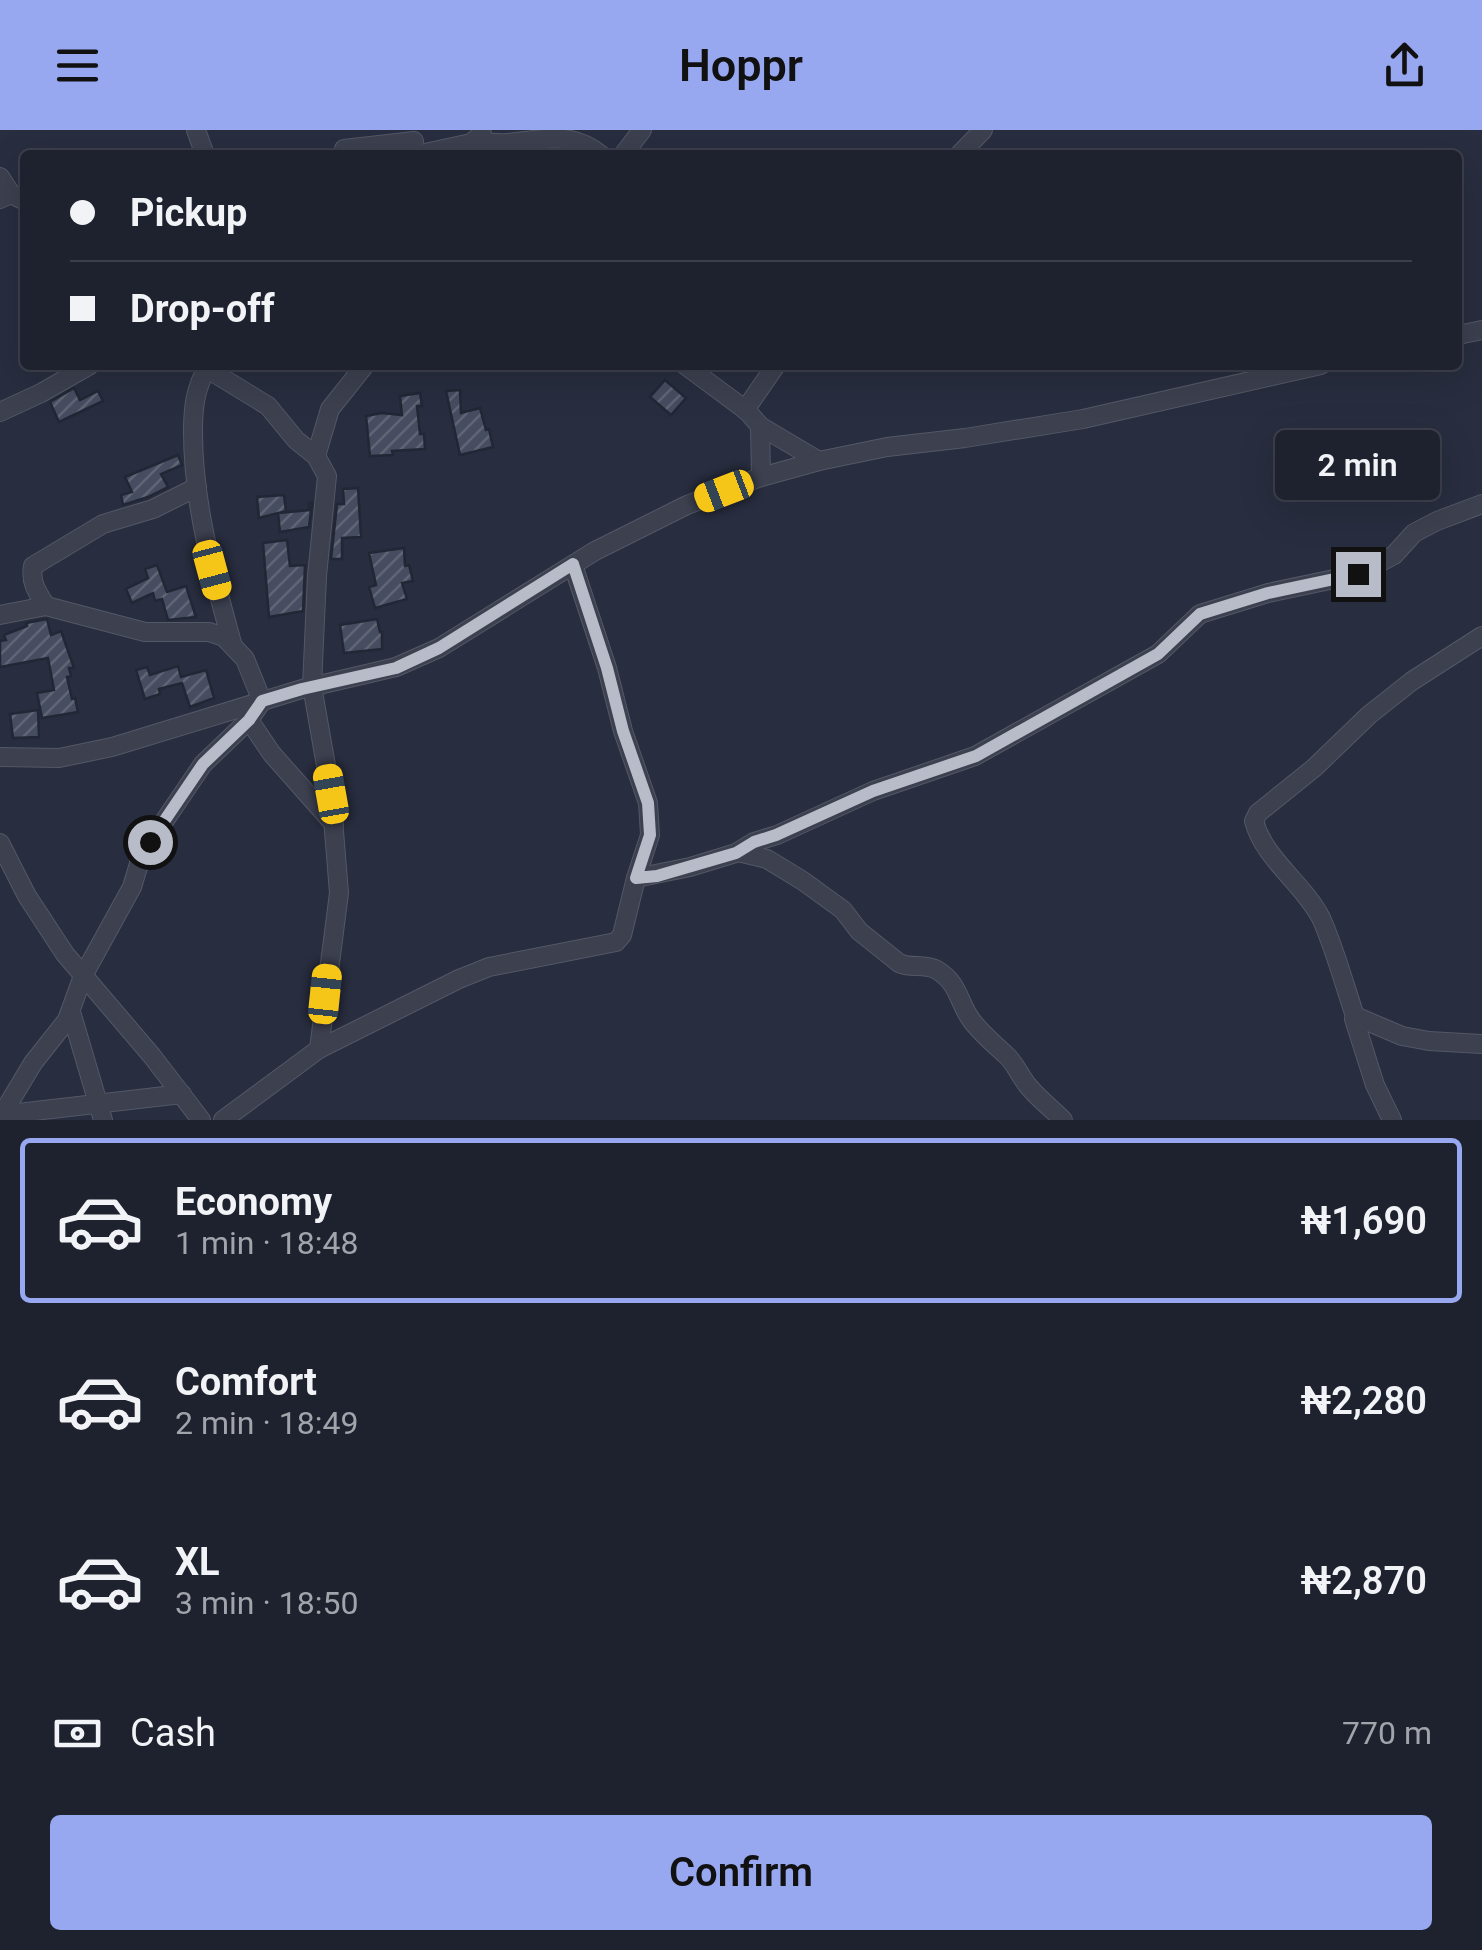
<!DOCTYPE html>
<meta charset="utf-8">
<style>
:root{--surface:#1e222f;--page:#2b2f3b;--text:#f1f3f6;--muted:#a1a4aa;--line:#3c3f4b;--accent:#97a8f0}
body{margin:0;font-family:Roboto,sans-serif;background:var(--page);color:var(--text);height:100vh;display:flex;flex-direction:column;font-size:38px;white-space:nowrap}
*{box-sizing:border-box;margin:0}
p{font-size:32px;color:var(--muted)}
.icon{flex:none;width:55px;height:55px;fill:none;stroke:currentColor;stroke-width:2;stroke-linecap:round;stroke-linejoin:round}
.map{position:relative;height:990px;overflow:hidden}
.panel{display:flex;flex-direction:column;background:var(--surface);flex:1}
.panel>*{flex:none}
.top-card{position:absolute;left:20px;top:20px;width:1442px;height:220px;border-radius:10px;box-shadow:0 10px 40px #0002,0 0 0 2px var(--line);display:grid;align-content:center;height:220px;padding:0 50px;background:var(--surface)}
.end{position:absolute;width:45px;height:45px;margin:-22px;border:12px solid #b8bcc9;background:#111;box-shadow:0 0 0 5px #111}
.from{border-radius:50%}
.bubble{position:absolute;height:70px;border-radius:10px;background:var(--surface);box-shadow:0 10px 40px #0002,0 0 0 2px var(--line);font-size:32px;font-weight:600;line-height:70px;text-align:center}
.car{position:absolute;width:30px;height:60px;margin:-30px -15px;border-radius:12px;box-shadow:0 0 8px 2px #0007;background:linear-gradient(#f5c518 24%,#345 0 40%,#f5c518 0 76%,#345 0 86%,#f5c518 0)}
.top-card b{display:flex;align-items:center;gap:35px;height:95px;font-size:38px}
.top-card b+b{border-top:2px solid var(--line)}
.top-card i{width:25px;height:25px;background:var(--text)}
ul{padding:18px 0 0;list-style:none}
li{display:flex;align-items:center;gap:30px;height:165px;margin:0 20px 15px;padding:0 30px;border:5px solid transparent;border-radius:10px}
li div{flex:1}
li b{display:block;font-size:38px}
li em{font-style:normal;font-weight:600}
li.current{border-color:var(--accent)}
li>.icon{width:90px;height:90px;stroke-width:1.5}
.pay{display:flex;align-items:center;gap:25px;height:110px;padding:0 50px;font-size:38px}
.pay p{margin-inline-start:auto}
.action{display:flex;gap:20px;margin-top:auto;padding:20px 50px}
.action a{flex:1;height:115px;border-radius:10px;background:var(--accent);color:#111;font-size:40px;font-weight:600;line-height:115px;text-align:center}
header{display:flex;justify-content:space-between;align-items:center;height:130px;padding:0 50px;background:var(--accent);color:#111;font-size:45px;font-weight:600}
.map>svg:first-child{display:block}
</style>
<header><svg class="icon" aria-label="menu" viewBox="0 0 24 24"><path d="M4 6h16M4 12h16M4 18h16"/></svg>Hoppr<svg class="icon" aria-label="share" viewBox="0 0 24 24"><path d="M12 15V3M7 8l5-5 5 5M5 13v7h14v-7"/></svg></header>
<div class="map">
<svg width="1482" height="990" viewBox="0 0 1482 990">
<defs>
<pattern id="building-hatch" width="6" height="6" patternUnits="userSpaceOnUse" patternTransform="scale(2.5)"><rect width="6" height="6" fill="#474d60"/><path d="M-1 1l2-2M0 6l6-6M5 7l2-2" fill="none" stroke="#5f6575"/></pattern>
</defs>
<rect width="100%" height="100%" fill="#282d3f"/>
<!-- building -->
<g fill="url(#building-hatch)" stroke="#222736" stroke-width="2.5">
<path d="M665 250 686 268 671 285 650 267Z"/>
<path d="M74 258 80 270 98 261 103 271 59 292 50 272Z"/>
<path d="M460 260 461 283 480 278 486 300 489 299 493 317 460 325 446 261Z"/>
<path d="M420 263 422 276H417L420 304H424L425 319 392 321 393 325 370 326 366 286 382 283 402 285 400 266Z"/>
<path d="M178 325 182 335 161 344 168 357 148 367 123 375 121 365 132 362 125 347Z"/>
<path d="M358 358 361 407 342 408V429H331L337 374H344L343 359Z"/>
<path d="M284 365 286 381 279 383 309 380V373H312L309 397 280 402 278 383 259 388 257 367Z"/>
<path d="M287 410 290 436 305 435 303 481 269 487 263 413Z"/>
<path d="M404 418 405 436 409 435 413 451 402 453 407 469 375 478 369 457 376 455 369 423Z"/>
<path d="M157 435 167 462 186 456 196 487 168 490 162 469 155 471 153 463 132 473 126 459 148 448 145 439Z"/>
<path d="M47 489 51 505 61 501 74 538H69L71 546 67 547 72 569 75 568 78 582 42 588 37 563 54 560 48 528 0 537V511L6 510 4 505 27 496 26 493Z"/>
<path d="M377 489 380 502H382V519L344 523 340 495Z"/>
<path d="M178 536 181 547 206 540 214 568 190 577 182 553 159 559 160 564 145 569 136 540 147 537 150 545Z"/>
<path d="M38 580 39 607 13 608 10 584Z"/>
</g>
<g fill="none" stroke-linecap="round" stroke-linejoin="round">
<defs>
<g id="minor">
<path d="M196 0 205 25"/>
<path d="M474 11C484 12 496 14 507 13 542 10 571 0 601 25"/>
<path d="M344 19 414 11"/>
<path d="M425 23 471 13 482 4"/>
<path d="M623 25 642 0"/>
<path d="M959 25 983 0"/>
<path d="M0 47 11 64"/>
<path d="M0 69 11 64 25 71"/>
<path d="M1458 205 1482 200"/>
<path d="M206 235C206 245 201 247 199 256 194 269 193 288 193 302 193 374 213 444 232 513"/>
<path d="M685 235 747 281 760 296 819 331"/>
<path d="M206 238 268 276 296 310 316 326 327 346 317 446 312 556 331 664 339 763 319 919"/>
<path d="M745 280 776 235"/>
<path d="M0 282 41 263 90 235"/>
<path d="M760 296 761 347"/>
<path d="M316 326 330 279 365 235"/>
<path d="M46 476C37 462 30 452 33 436L103 394 153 379 197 357"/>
<path d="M0 485 46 476 145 502H209L224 507 245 529 262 571 249 590 203 634 142 724 132 757 83 846 67 890 33 933 0 988"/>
<path d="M249 590 272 624 334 694"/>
<path d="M0 627 59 628 112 617 302 559 396 537 439 518 595 421 687 375 761 347 819 331 887 317 965 308 1083 289 1321 235"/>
<path d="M0 713 27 766 65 824 152 926 201 990"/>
<path d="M738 722 767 729 803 751 843 780 859 801 899 833C911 839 924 833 937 840 960 854 958 873 972 891 982 904 994 914 1006 925 1016 934 1020 947 1029 957 1039 969 1052 979 1063 990"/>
<path d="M636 748 690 737 736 723 754 712 777 705 873 661 975 626 1158 524 1200 484 1268 463 1358 444 1394 425 1414 403 1437 391 1482 374"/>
<path d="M71 882 103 990"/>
<path d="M1355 886 1402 906 1429 911 1482 914"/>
<path d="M0 985 182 964"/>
<path d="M223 990 319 919 459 849 489 837 616 812 622 805 636 748 650 705 648 673 623 601 607 538 573 435"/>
<path d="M1392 990 1375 955 1354 889 1355 886C1344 854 1335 819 1321 788 1303 753 1264 729 1254 691L1258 683 1314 638 1369 585 1412 551 1482 506"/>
</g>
</defs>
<!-- minor casing -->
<use href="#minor" stroke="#545866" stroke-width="20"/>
<!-- minor -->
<use href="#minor" stroke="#3c404f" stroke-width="18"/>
</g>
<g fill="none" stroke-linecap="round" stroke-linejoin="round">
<!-- route -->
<path stroke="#b8bcc9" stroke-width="12" d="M150 712 203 634 249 590 262 571 302 559 396 538 439 518 573 434 607 538 623 601 648 673 650 705 636 748 657 746 736 723 754 712 776 705 873 661 976 626 1158 524 1200 484 1268 463 1358 444"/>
</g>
</svg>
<i class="end from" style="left:150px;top:712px"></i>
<i class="end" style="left:1358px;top:444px"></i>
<div class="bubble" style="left:1275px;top:300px;width:165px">2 min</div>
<i class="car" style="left:724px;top:361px;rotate:249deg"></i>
<i class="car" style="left:212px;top:440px;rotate:165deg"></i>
<i class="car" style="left:331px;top:664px;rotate:350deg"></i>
<i class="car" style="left:325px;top:864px;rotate:6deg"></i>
<div class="top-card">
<b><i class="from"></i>Pickup</b>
<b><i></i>Drop-off</b>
</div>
</div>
<section class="panel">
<ul>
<li class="current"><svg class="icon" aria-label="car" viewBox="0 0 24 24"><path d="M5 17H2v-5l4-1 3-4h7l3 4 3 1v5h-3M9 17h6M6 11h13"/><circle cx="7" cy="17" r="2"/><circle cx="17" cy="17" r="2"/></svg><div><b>Economy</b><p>1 min · 18:48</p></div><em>₦1,690</em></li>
<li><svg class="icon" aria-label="car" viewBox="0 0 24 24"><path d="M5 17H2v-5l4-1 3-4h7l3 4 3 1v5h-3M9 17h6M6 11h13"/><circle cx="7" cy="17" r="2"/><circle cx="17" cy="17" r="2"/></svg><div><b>Comfort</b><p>2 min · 18:49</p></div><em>₦2,280</em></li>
<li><svg class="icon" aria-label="car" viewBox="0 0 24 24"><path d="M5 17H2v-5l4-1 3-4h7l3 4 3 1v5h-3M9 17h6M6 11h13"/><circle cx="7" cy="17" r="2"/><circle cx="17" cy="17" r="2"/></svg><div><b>XL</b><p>3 min · 18:50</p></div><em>₦2,870</em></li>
</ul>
<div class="pay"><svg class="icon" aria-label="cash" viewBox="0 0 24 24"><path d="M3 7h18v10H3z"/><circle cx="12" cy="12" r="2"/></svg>Cash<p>770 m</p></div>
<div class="action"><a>Confirm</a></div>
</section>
